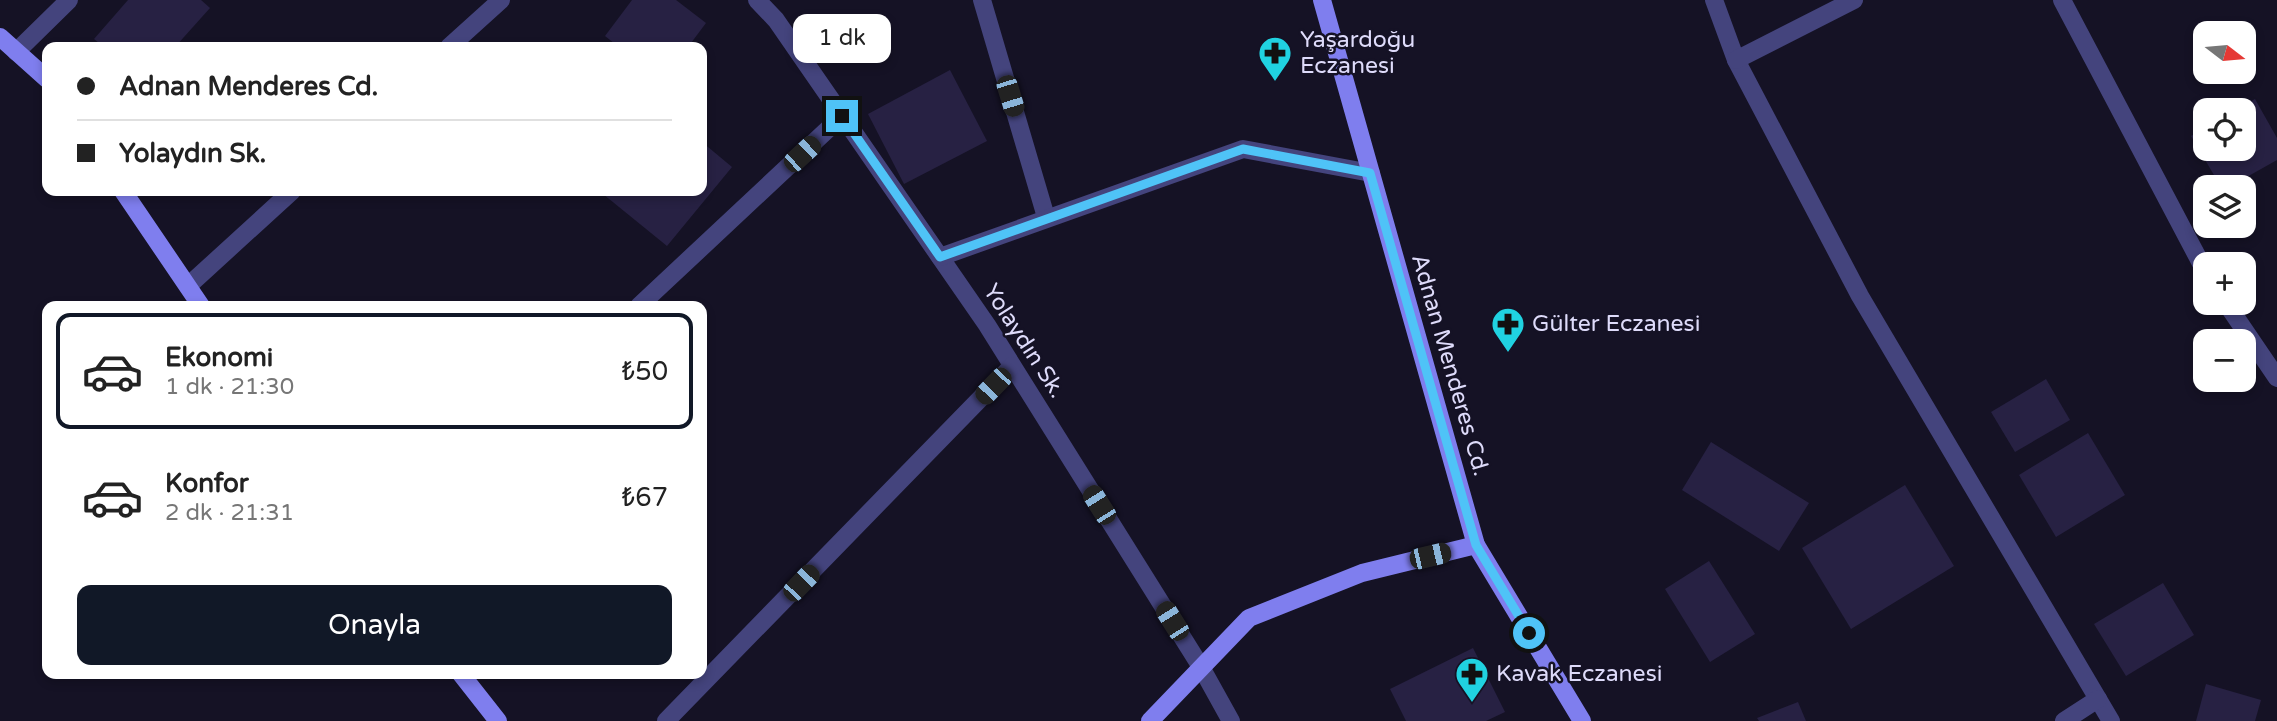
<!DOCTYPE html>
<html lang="tr">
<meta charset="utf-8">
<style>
:root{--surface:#fff;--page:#f6f6f6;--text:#222;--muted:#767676;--line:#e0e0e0;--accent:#111827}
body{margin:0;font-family:"Varela Round",sans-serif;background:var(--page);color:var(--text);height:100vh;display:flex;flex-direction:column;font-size:26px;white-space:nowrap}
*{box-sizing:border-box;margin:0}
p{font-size:23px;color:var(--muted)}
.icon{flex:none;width:38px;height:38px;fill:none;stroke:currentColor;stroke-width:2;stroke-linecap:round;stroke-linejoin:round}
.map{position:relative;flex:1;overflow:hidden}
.drawer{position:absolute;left:42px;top:301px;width:665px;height:378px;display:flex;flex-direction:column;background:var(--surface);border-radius:14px;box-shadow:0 4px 10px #0003}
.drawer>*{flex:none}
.hud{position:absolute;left:42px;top:42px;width:665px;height:154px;border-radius:14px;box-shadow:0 4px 10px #0003;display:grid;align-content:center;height:154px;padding:0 35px;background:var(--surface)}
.needle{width:46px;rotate:106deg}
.fabs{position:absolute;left:2193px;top:21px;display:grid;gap:14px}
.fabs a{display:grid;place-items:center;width:63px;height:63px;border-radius:14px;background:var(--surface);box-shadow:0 4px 10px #0003;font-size:35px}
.end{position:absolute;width:32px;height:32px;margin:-16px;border:9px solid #4fc3f7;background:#111;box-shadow:0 0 0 4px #111}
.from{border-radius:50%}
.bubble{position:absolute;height:49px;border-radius:14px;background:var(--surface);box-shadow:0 4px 10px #0003;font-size:23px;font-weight:600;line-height:49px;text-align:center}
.car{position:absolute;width:21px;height:42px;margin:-21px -10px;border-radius:9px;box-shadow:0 0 5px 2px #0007;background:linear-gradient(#222 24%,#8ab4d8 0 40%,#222 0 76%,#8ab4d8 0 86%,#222 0)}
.hud b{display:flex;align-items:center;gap:24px;height:66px;font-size:26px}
.hud b+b{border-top:2px solid var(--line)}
.hud i{width:18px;height:18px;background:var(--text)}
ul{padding:12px 0 0;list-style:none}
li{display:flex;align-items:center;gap:21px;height:116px;margin:0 14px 10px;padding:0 21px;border:4px solid transparent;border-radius:14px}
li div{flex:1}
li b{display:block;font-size:26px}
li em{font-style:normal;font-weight:600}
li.active{border-color:var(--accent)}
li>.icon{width:63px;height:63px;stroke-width:1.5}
.action{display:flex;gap:14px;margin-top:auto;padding:14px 35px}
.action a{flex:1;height:80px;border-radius:14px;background:var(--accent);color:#fff;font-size:28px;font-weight:600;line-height:80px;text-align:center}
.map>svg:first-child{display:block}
</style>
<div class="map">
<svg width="2277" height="721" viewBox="0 0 2277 721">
<rect width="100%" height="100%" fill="#151225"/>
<!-- building -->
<g fill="#272143">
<path d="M128 0H201L210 8 175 47H104L94 39Z"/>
<path d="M632 0H676L706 23 688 47H619L605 36Z"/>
<path d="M950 70 987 141 904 184 868 114Z"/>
<path d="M2255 99 2277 138V160L2229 187H2221L2191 136 2205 128V149H2244V110H2235Z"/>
<path d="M702 142 732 167 667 246 603 194 606 191H702Z"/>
<path d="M2046 379 2070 420 2015 452 1991 412Z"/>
<path d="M2088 433 2125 495 2056 537 2019 475Z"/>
<path d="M1711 442 1809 503 1779 551 1682 490Z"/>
<path d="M1905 485 1954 566 1851 629 1802 548Z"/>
<path d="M1709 561 1755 634 1710 662 1665 589Z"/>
<path d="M2163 583 2194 635 2126 676 2094 624Z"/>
<path d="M1473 648 1505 712 1486 721H1406L1390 689Z"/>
<path d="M2206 684 2261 700 2255 721H2196Z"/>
<path d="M1798 702 1806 721H1759L1757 718Z"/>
</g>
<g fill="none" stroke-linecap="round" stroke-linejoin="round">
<!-- street -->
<g stroke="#44447d" stroke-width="18">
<path d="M757 0 776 20 987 325 1201 667 1231 721"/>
<path d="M982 0 1046 217"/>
<path d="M1714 0 1736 60 1860 296 2111 721"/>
<path d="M2062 0 2205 271"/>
<path d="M449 47 501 0"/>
<path d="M16 52 69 0"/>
<path d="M1736 60 1854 0"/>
<path d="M940 257 1243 149 1371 173"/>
<path d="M188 286 292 191"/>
<path d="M2226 303 2277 378"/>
<path d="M639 306 842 116"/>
<path d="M666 721 1012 366"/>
<path d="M2064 721 2098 699"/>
</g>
<!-- secondary -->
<g stroke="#7f7eee" stroke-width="18">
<path d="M1322 0 1476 545 1582 721"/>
<path d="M0 37 47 79"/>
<path d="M123 191 201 306"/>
<path d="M461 674 498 721"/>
<path d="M1150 721 1249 618 1362 573 1476 545"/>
</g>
</g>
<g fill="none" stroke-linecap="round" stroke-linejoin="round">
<!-- route -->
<path stroke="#4fc3f7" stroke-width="9" d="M842 116 940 257 1243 149 1370 173 1476 545 1529 633"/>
</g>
<!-- icons -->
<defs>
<symbol id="pharmacy-pin" viewBox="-11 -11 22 30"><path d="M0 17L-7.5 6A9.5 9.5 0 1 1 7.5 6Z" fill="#20d2e1" stroke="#151225"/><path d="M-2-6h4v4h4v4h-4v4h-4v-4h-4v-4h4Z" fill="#111"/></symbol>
</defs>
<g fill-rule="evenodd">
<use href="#pharmacy-pin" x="1256" y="34" width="38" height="52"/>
<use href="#pharmacy-pin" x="1489" y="305" width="38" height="52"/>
<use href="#pharmacy-pin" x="1453" y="655" width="38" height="52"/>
</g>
<g text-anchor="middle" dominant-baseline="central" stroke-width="5" stroke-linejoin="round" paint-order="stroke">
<!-- poi labels -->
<g font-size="23" fill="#dedbfa" stroke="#151225" text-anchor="start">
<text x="1300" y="40">Yaşardoğu<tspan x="1300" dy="26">Eczanesi</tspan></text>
<text x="1532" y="324">Gülter Eczanesi</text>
<text x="1496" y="674">Kavak Eczanesi</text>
</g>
<!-- street labels -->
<g font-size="23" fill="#dedbfa" stroke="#151225">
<text transform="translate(1024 341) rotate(57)">Yolaydın Sk.</text>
<text transform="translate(1450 365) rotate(74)">Adnan Menderes Cd.</text>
</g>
</g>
</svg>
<div class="fabs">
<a><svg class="needle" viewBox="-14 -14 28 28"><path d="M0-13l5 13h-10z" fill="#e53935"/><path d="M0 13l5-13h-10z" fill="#767676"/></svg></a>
<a><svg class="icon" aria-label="locate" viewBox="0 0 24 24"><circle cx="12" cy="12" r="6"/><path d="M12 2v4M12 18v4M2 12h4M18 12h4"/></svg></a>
<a><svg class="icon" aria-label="layers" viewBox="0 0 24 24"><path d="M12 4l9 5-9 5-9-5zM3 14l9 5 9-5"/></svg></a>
<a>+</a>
<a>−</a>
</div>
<i class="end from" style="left:1529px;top:633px"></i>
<i class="end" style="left:842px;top:116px"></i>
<div class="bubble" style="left:793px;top:14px;width:98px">1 dk</div>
<i class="car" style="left:1010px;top:96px;rotate:163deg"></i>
<i class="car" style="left:802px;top:154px;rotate:47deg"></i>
<i class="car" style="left:993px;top:386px;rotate:224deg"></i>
<i class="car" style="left:1099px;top:505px;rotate:328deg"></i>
<i class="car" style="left:1430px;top:556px;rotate:77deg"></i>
<i class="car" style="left:801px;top:583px;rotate:44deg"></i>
<i class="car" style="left:1172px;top:621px;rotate:328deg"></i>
<div class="hud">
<b><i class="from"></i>Adnan Menderes Cd.</b>
<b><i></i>Yolaydın Sk.</b>
</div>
<section class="drawer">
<ul>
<li class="active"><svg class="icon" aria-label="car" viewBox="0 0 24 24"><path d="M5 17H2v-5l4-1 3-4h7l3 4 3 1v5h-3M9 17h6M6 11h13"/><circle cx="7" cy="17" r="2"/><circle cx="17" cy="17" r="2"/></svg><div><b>Ekonomi</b><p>1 dk · 21:30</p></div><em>₺50</em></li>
<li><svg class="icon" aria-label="car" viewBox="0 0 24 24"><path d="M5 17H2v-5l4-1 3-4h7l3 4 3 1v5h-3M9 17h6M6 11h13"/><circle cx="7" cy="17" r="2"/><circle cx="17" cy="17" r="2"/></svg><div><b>Konfor</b><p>2 dk · 21:31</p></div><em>₺67</em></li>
</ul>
<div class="action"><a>Onayla</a></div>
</section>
</div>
